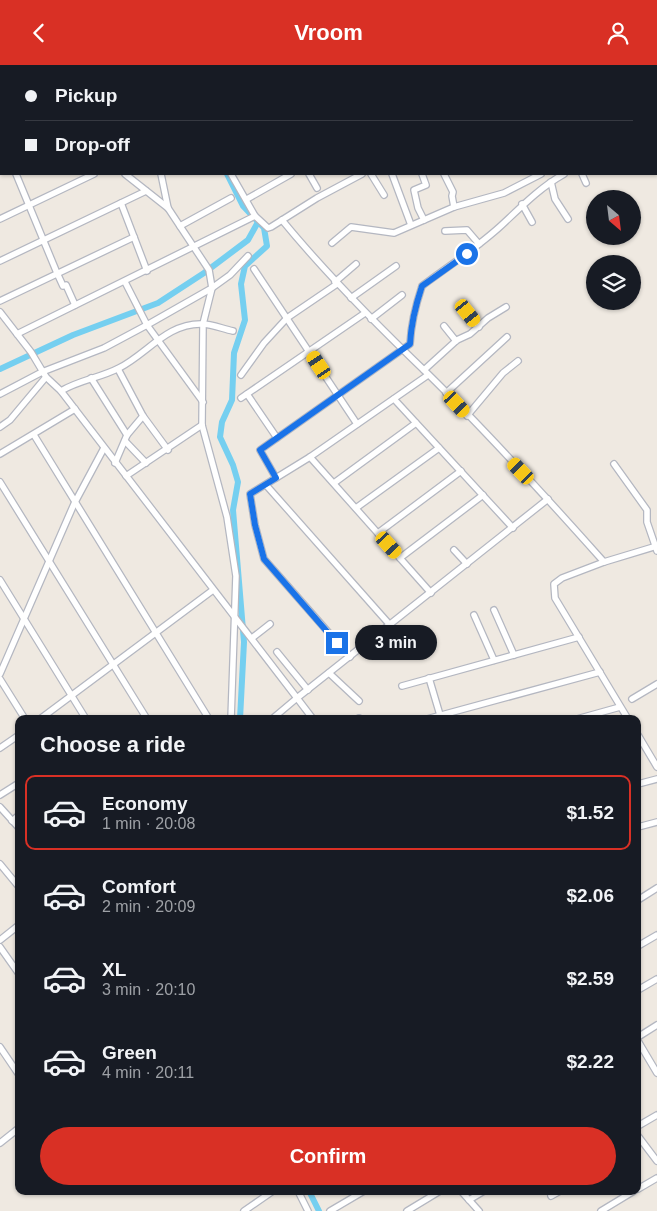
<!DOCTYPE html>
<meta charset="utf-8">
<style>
:root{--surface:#171b24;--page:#242831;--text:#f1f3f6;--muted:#9ea1a6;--line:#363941;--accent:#d93025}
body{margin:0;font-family:Arial,sans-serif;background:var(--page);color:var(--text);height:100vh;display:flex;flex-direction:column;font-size:19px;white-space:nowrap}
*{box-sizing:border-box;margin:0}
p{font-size:16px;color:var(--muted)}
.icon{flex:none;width:28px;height:28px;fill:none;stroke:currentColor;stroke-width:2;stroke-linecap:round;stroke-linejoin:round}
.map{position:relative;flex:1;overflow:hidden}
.sheet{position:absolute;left:15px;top:650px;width:626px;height:480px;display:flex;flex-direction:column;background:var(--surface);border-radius:10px;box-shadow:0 1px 4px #0004}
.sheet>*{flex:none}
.banner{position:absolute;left:0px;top:0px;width:658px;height:110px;box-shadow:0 1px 4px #0004;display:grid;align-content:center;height:110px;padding:0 25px;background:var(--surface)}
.needle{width:32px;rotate:152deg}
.controls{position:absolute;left:586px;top:125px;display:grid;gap:10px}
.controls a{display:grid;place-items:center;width:55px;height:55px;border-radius:50%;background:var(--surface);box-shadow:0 1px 4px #0004;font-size:25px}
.end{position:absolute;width:22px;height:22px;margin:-11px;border:6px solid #1a73e8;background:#fff;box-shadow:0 0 0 2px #fff}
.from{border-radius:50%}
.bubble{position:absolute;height:35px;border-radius:18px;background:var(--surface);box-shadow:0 1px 4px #0004;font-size:16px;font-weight:700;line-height:35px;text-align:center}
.car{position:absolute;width:15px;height:30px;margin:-15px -8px;border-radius:6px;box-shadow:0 0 4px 1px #0007;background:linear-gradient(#f5c518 24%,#345 0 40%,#f5c518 0 76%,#345 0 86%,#f5c518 0)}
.banner b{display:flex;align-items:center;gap:18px;height:48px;font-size:19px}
.banner b+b{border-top:1px solid var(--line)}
.banner i{width:12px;height:12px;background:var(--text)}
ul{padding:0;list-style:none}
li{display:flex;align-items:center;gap:15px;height:75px;margin:0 10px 8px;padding:0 15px;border:2px solid transparent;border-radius:10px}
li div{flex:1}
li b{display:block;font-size:19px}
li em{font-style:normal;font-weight:700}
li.on{border-color:var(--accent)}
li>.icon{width:45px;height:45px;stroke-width:1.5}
h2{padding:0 25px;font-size:22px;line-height:60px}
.action{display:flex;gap:10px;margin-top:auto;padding:10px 25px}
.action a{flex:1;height:58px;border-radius:30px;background:var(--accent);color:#fff;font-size:20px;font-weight:700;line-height:58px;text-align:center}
header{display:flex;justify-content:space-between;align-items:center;height:65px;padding:0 25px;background:var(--accent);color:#fff;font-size:22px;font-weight:700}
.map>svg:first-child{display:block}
</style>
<header><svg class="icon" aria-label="back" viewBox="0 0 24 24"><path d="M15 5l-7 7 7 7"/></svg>Vroom<svg class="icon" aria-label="person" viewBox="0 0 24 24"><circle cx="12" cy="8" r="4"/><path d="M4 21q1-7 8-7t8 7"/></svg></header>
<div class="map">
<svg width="657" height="1146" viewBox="0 0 657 1146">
<rect width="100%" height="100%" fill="#efe9e1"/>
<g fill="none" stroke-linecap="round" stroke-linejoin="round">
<!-- river -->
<g stroke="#75cff0" stroke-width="6">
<path d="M159 1 160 0"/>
<path d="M227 109 243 141 264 163 267 181 245 201 241 219 245 255 234 288 232 335 222 357 220 372 233 400 238 417 233 445 244 577 240 654"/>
<path d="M0 304 73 270 158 238 204 208 248 175 258 157"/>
<path d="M309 1126 319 1146"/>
</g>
<defs>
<g id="minor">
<path d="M71 0 72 1"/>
<path d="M419 0V1"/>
<path d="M444 0 445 1"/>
<path d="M510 0 511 1"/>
<path d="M534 0 535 1"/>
<path d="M655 0 657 2"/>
<path d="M32 1 34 0"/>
<path d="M112 1 114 0"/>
<path d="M266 1 268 0"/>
<path d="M312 1 314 0"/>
<path d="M369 1 371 0"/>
<path d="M395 1 397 0"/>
<path d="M470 1 471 0"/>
<path d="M586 1 588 0"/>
<path d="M598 1 600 0"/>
<path d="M0 20 1 19"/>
<path d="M656 41H657"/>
<path d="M0 61H1"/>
<path d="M656 64 657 65"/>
<path d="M0 71 1 74"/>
<path d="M0 106 1 105"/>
<path d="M16 109 57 208 63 221 66 220 75 240"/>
<path d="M125 109 168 143 209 205 212 223 203 259 202 360 227 452 236 511 231 654"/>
<path d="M161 109 168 143"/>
<path d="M309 109 317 123"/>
<path d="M371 109 384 130"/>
<path d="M392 109 411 160"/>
<path d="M422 109 426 120 414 125 418 143 424 155"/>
<path d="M444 109 453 127 452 131 454 142"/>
<path d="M582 109 586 118"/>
<path d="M551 117 555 134 568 154"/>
<path d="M247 134 291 109"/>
<path d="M121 138 147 206"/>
<path d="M522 139 532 157"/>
<path d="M255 151 268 163 271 162 317 133 362 109"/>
<path d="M0 154 94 109"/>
<path d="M282 155C327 210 377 260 428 309 489 369 547 433 604 497L657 481"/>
<path d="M180 161 231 133"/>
<path d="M445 166 467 165 479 179"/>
<path d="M332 178 351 162 394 168 454 142 504 128 541 109"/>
<path d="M0 196 146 126"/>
<path d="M254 204 357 359"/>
<path d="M125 217 147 260 203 337"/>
<path d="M335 217 356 199"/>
<path d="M351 233 396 201"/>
<path d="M0 236 134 172"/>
<path d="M0 247 31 287 46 312 61 326 297 633 272 654"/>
<path d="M468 248 479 262"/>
<path d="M371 254 402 230"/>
<path d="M444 261 456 276"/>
<path d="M17 269 255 151 231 109"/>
<path d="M118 304 143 351 168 385"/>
<path d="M424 305 457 275 470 269 488 253 506 242"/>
<path d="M241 310 264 278 287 253 337 219"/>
<path d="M91 313 127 370"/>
<path d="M61 326C79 315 100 313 119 303 147 289 167 258 202 259 212 259 223 264 233 266"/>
<path d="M446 328 507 272"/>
<path d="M0 329 42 307 104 283 147 260 212 223 230 210 248 191"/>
<path d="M247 329 277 373"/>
<path d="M241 333 365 248"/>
<path d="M394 334 513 463"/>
<path d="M467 351 503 308 518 296"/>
<path d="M0 362 10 355 46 312"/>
<path d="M34 370 209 654"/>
<path d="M125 376 146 398"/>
<path d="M0 389 75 344"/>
<path d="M310 392 431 528"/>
<path d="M115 398 127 370 143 351"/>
<path d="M614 399 647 445V457L657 486"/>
<path d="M126 411 202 360"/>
<path d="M276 413 260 385 410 279C411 259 416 239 422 221 450 200 480 181 505 157 524 139 541 122 564 109"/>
<path d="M0 417 147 654"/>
<path d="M334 418 416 358"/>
<path d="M266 420 390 560"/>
<path d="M356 443 439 383"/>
<path d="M378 468 461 406"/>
<path d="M454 485 467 499"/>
<path d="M400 493 483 430"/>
<path d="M604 497 562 513 554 519 555 533 628 654"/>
<path d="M0 515 86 654"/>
<path d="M494 545 514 590"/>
<path d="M474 550 494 595"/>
<path d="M252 573 270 559"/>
<path d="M277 587 308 625"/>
<path d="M350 592 264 494 255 460 250 429 310 392 428 310"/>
<path d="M329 608 359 636"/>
<path d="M0 609 74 439 104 383"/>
<path d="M429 613 440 650"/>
<path d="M0 614 25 654"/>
<path d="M402 621 579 572"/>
<path d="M632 634 657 619"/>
<path d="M359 653V654"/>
<path d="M40 654 213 525"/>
<path d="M313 654 297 633 548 434"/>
<path d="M427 654 600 607"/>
<path d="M577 654 620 642"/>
<path d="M638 670 657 702"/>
<path d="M0 683 19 670"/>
<path d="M638 719 657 714"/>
<path d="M0 730 19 718"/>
<path d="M0 742 19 763"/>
<path d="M12 756 19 750"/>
<path d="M638 762 657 757"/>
<path d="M0 799 19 822"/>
<path d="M638 835 657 823"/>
<path d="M0 875 19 860"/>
<path d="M638 881 657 870"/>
<path d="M0 882 19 909"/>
<path d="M638 925 657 914"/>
<path d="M638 972 657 960"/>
<path d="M638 976 657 1008"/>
<path d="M0 982 19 1010"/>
<path d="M638 1061 657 1050"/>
<path d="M638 1071 657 1096"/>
<path d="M0 1078 19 1063"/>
<path d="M638 1124 657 1113"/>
<path d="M298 1126 308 1146"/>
<path d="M461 1126 479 1146"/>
<path d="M551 1131 560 1126"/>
<path d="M469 1135 484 1126"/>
<path d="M244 1146 273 1126"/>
<path d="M330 1146 364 1126"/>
<path d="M407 1146 440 1126"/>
<path d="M601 1146 634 1126"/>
</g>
</defs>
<!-- minor casing -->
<use href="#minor" stroke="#b4b7c1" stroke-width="8"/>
<!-- minor -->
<use href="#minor" stroke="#fff" stroke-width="5.5"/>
</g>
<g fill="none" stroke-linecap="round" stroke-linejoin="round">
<!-- route -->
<path stroke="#1a73e8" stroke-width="6" d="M337 578 264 494 255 460 250 429 276 413 260 385 410 279C411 259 416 239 422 221L467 189"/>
</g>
</svg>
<div class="controls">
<a><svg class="needle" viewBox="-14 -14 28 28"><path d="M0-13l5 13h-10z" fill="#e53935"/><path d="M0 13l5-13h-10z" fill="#9ea1a6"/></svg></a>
<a><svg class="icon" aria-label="layers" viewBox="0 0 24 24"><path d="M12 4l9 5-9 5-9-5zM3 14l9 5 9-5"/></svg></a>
</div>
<i class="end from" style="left:467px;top:189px"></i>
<i class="end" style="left:337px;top:578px"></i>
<div class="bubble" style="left:355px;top:560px;width:82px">3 min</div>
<i class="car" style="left:468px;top:248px;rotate:141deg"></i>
<i class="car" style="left:319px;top:300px;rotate:326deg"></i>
<i class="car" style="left:457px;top:339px;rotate:137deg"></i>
<i class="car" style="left:521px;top:406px;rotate:316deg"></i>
<i class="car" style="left:389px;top:480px;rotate:138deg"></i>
<div class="banner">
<b><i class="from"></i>Pickup</b>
<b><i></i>Drop-off</b>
</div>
<section class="sheet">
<h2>Choose a ride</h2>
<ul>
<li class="on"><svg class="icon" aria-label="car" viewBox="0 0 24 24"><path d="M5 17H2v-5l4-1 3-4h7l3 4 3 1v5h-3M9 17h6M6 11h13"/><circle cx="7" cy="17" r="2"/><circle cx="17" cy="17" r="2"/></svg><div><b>Economy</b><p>1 min · 20:08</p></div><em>$1.52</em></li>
<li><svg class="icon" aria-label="car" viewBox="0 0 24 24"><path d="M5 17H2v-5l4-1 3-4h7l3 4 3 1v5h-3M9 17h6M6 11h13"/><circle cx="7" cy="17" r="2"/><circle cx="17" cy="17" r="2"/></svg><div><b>Comfort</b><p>2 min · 20:09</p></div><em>$2.06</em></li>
<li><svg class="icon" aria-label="car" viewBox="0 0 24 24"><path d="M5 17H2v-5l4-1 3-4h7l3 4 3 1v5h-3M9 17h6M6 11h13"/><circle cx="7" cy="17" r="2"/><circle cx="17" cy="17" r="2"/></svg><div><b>XL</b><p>3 min · 20:10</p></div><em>$2.59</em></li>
<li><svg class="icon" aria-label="car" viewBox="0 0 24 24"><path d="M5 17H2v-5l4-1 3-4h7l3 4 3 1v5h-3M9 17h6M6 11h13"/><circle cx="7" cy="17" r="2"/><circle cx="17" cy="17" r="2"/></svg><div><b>Green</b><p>4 min · 20:11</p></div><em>$2.22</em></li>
</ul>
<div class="action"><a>Confirm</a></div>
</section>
</div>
